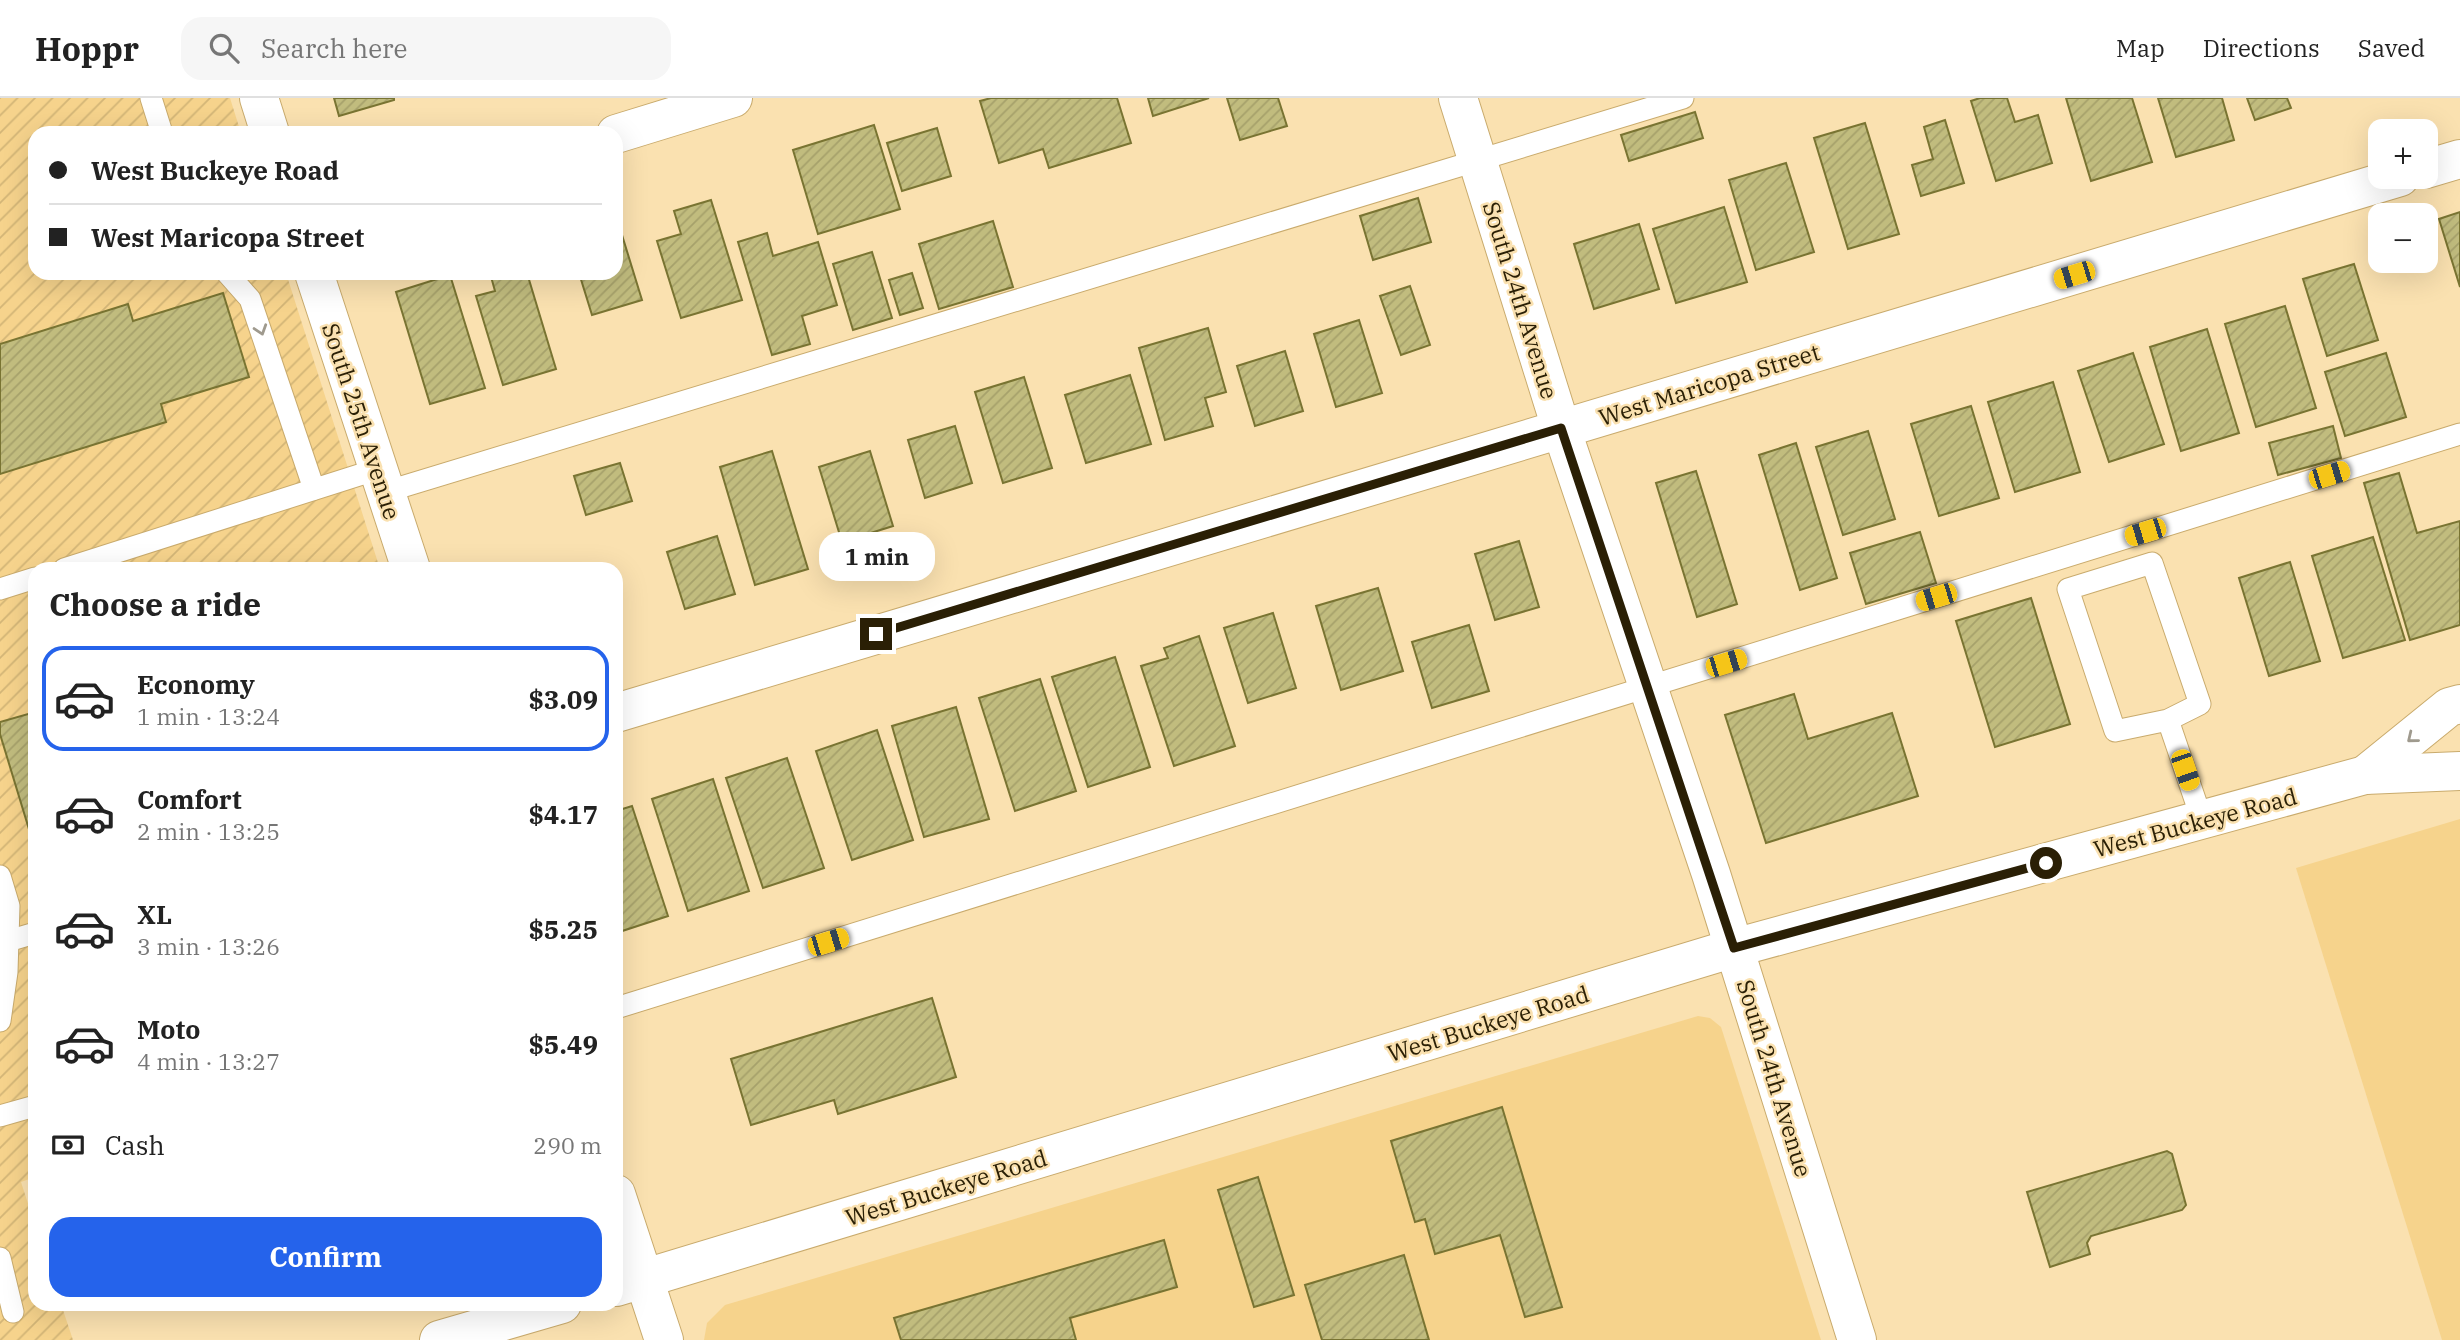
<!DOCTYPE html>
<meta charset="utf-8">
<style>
:root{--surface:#fff;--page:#f6f6f6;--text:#222;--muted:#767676;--line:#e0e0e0;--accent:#2563eb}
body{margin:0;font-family:"IBM Plex Serif",serif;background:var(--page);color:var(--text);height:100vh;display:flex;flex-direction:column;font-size:26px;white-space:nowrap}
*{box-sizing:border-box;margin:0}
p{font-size:23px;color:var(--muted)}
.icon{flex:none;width:38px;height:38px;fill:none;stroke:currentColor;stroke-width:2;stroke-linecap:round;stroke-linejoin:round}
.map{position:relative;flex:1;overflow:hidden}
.drawer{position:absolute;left:28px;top:464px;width:595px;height:749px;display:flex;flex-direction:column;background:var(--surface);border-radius:21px;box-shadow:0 7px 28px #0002}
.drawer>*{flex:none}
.guide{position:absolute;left:28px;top:28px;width:595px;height:154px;border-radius:21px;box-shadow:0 7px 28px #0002;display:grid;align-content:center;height:154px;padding:0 21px;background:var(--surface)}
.fabs{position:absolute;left:2368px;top:21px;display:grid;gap:14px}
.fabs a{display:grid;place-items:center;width:70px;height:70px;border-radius:14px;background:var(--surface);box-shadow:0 7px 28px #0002;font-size:35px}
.end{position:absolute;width:32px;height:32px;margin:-16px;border:9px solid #2a1f05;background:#fff;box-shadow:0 0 0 4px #fff}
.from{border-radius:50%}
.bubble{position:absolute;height:49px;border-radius:21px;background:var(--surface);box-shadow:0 7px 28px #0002;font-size:23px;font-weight:700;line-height:49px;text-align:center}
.car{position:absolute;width:21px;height:42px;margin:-21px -10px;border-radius:9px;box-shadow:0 0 5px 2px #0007;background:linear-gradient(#f5c518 24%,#345 0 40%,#f5c518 0 76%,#345 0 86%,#f5c518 0)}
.guide b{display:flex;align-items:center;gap:24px;height:66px;font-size:26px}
.guide b+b{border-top:2px solid var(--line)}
.guide i{width:18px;height:18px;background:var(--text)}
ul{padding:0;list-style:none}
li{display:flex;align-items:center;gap:21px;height:105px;margin:0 14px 10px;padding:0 7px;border:4px solid transparent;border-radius:21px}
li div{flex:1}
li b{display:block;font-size:26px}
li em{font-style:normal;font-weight:700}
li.active{border-color:var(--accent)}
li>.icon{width:63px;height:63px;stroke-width:1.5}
h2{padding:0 21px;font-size:32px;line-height:84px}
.pay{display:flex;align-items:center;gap:18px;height:77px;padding:0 21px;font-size:26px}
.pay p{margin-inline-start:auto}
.cta{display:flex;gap:14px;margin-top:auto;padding:14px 21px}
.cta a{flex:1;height:80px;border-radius:21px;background:var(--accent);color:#fff;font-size:28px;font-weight:700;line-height:80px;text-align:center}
header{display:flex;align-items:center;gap:42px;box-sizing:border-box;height:98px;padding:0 35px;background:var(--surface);border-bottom:2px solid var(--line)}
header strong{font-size:33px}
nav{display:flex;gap:38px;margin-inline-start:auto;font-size:24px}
.search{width:490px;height:63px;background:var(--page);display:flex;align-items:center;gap:18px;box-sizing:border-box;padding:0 24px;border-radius:21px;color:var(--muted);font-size:26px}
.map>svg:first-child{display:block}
</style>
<header>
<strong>Hoppr</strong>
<div class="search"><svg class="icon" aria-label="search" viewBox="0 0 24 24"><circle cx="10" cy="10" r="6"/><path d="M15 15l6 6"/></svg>Search here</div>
<nav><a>Map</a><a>Directions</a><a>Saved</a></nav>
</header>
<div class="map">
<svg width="2460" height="1242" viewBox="0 0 2460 1242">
<defs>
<pattern id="industrial-furrows" width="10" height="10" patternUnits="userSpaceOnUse" patternTransform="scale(1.75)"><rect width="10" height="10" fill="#f6d38c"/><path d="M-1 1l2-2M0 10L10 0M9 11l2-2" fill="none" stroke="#d3b577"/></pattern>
<pattern id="building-hatch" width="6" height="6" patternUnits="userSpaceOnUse" patternTransform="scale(1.75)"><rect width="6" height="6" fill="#c1bc7e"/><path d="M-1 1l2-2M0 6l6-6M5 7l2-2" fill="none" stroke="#a6a16b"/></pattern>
</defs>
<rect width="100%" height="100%" fill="#fae1b0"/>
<!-- built -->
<g fill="#f6d38c">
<path d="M2460 721V1242H2442L2296 770Z"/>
<path d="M1698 918 1710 920 1721 929 1821 1242H704L707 1225 725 1207Z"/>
</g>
<!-- industrial -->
<path fill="url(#industrial-furrows)" d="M0 0H230L241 35H35V175H286L380 471H35V1079L21 1084 35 1127V1206H61L73 1242H0Z"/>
<!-- building -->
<g fill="url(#building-hatch)" stroke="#797432" stroke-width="2">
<path d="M334 0H394V2L339 18Z"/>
<path d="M991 0H1117L1131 45 1049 70 1043 51 999 65 980 3Z"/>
<path d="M1148 0H1209L1153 18Z"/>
<path d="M1227 0H1278L1287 28 1240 42Z"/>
<path d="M1980 0H2007L2015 24 2038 17 2052 65 1996 83 1971 3Z"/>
<path d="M2066 0H2132L2152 64 2091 83Z"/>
<path d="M2158 0H2222L2234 42 2176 59Z"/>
<path d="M2247 0H2287L2291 10 2255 22Z"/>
<path d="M1695 14 1703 40 1629 63 1621 37Z"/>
<path d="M1945 22 1964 85 1921 98 1912 67 1933 61 1924 29Z"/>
<path d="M1865 25 1899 136 1848 151 1814 40Z"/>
<path d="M874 27 900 111 818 136 793 52Z"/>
<path d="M937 30 951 78 902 93 887 45Z"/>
<path d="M1786 65 1814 154 1756 172 1729 82Z"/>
<path d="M1418 100 1431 144 1373 162 1360 118Z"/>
<path d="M711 102 742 202 681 220 657 143 681 136 674 113Z"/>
<path d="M1724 109 1747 184 1676 205 1653 131Z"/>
<path d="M2460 114V189L2439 121Z"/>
<path d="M993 123 1013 189 939 211 919 146Z"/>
<path d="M618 124 642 202 592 217 579 175H616V125Z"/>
<path d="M1639 126 1659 191 1594 211 1574 146Z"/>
<path d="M767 135 773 158 818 144 837 207 802 218 810 246 772 257 738 144Z"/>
<path d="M872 154 892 220 853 232 833 166Z"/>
<path d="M2354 166 2378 242 2327 258 2303 181Z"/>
<path d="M490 175H527L556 271 503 287 476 198 495 193Z"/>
<path d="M912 175 923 210 900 217 889 182Z"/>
<path d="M450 177 485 290 430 306 396 194Z"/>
<path d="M1410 188 1430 247 1401 257 1380 198Z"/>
<path d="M223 195 249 279 161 306 166 324 0 376V246L128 206 133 223Z"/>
<path d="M2285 208 2316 310 2256 329 2225 226Z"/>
<path d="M1359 222 1382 295 1336 309 1314 236Z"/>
<path d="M1208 230 1226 294 1205 300 1213 328 1165 342 1139 250Z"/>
<path d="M2207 231 2239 335 2181 353 2150 249Z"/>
<path d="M1285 253 1303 313 1255 328 1237 268Z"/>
<path d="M2133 255 2164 346 2109 364 2078 273Z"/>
<path d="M2386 255 2406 319 2345 338 2325 274Z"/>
<path d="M1130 277 1151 346 1086 365 1065 297Z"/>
<path d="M1024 279 1052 370 1003 385 975 294Z"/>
<path d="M2053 284 2080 374 2015 394 1988 304Z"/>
<path d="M1971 308 1999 400 1939 418 1911 326Z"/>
<path d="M955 328 972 385 925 400 908 342Z"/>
<path d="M2333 328 2341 360 2278 377 2269 345Z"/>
<path d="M1868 333 1895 421 1843 437 1816 349Z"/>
<path d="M1796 345 1837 480 1800 492 1759 357Z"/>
<path d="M772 353 808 471 755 487 720 369Z"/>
<path d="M870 353 893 428 842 444 819 369Z"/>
<path d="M620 365 632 403 586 417 574 378Z"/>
<path d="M1696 373 1737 506 1697 519 1656 385Z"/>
<path d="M2399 375 2417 435 2460 423V527L2410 542 2364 385Z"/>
<path d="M1920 434 1936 485 1866 506 1850 455Z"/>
<path d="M717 438 735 496 685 511 667 454Z"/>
<path d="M2373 439 2405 542 2343 560 2312 458Z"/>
<path d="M1519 443 1539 509 1495 522 1475 456Z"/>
<path d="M2290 464 2320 563 2269 578 2239 480Z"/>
<path d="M1378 490 1403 573 1341 592 1316 508Z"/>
<path d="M2031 500 2070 626 1995 649 1956 523Z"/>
<path d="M1273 515 1296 590 1248 605 1224 530Z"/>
<path d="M1469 527 1489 593 1432 610 1412 544Z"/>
<path d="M1199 538 1235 648 1174 668 1141 568 1168 560 1164 550Z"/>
<path d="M1115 559 1150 669 1088 689 1052 579Z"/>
<path d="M1040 581 1076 693 1015 713 979 600Z"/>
<path d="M1794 596 1808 641 1892 615 1918 698 1766 745 1725 617Z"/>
<path d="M956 609 989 721 924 739 892 628Z"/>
<path d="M35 614V751L0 636V624Z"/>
<path d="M877 632 913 742 852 762 816 653Z"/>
<path d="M787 660 824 770 763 790 726 680Z"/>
<path d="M713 681 749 793 688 813 652 701Z"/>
<path d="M632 708 668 818 616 835V713Z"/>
<path d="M932 900 956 979 838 1016 834 1002 751 1027 731 961Z"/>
<path d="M1502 1009 1562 1209 1525 1219 1500 1137 1435 1156 1425 1121 1415 1124 1391 1043Z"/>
<path d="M2167 1053 2172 1056 2186 1107 2182 1112 2091 1138 2087 1145 2090 1156 2050 1169 2027 1094Z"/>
<path d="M1258 1079 1294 1197 1254 1209 1218 1092Z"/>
<path d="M1164 1142 1177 1189 1070 1220 1076 1242H901L894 1220Z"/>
<path d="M1404 1157 1429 1242H1322L1305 1187Z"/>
</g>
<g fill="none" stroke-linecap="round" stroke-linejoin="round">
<defs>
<g id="service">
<path d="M151 0 162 35"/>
<path d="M227 175 250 201 314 391"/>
<path d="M385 394 1683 0"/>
<path d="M64 471 378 371"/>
<path d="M0 491 35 480"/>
<path d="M2168 622 2115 633 2068 491 2152 465 2200 606 2168 622 2202 722"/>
<path d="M0 778 9 808 7 874 0 923"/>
<path d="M8 843 35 835"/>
<path d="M616 910 2460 336"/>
<path d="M0 1018 35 1008"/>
<path d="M0 1160 13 1214"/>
</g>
<g id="minor">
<path d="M259 0 270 35"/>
<path d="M1458 0 1561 330 1711 776 1857 1242"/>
<path d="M616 36 733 0"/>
<path d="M2426 71 2460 61"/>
<path d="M314 175 411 471"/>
<path d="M616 615 2400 79"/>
<path d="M616 1096 664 1242"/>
</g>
<g id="secondary">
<path d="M2365 677 2449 609 2460 606"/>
<path d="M616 1189 1734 850 2365 677 2460 673"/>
<path d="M439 1242 562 1206"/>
</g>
</defs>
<!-- service casing -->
<use href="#service" stroke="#c9ab6d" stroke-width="23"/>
<!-- minor casing -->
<use href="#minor" stroke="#c9ab6d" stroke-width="40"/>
<!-- secondary casing -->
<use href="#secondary" stroke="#c9ab6d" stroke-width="40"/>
<!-- service -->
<use href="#service" stroke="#fff" stroke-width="21"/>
<!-- minor -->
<use href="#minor" stroke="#fff" stroke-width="38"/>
<!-- secondary -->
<use href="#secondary" stroke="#fff" stroke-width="38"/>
</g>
<!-- one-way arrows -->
<defs><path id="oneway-chevron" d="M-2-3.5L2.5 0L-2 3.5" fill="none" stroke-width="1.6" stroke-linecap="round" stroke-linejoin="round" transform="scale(1.75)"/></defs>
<g stroke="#9f9a8e">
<use href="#oneway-chevron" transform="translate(261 232) rotate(72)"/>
<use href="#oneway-chevron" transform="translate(2412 640) rotate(141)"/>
</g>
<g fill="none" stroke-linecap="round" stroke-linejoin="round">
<!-- route -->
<path stroke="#2a1f05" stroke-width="9" d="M876 536 1561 330 1734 850 2046 765"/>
</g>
<g text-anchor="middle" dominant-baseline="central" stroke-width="5" stroke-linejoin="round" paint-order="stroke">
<!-- street labels -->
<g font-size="23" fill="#2a1f05" stroke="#fae1b0">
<text transform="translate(1521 202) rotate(73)">South 24th Avenue</text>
<text transform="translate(1709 286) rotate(-17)">West Maricopa Street</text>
<text transform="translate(362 323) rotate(72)">South 25th Avenue</text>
<text transform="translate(2195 724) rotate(-15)">West Buckeye Road</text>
<text transform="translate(1488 925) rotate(-17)">West Buckeye Road</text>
<text transform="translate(1775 980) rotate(73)">South 24th Avenue</text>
<text transform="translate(946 1089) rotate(-17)">West Buckeye Road</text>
</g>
</g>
</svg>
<div class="fabs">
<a>+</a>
<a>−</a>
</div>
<i class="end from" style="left:2046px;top:765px"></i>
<i class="end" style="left:876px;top:536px"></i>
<div class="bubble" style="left:819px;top:434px;width:116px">1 min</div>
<i class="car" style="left:2074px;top:177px;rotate:253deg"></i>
<i class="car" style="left:2329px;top:377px;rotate:73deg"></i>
<i class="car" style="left:2145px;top:434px;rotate:253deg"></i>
<i class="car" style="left:1936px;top:499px;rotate:253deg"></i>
<i class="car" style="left:1726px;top:565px;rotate:73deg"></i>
<i class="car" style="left:2185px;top:672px;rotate:161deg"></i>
<i class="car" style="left:828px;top:844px;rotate:73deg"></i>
<div class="guide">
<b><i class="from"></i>West Buckeye Road</b>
<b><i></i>West Maricopa Street</b>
</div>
<section class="drawer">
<h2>Choose a ride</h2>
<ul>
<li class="active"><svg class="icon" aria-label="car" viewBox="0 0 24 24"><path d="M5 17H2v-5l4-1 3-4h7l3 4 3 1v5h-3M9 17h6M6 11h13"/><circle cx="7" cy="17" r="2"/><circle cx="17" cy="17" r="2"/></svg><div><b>Economy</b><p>1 min · 13:24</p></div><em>$3.09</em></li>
<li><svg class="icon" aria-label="car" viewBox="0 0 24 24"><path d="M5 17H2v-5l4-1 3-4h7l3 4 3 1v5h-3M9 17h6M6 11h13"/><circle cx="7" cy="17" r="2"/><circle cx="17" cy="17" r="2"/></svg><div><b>Comfort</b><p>2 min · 13:25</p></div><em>$4.17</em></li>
<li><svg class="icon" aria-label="car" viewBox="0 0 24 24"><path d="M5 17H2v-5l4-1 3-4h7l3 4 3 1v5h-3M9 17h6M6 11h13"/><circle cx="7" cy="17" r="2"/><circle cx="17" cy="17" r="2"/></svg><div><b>XL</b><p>3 min · 13:26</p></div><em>$5.25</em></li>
<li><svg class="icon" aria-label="car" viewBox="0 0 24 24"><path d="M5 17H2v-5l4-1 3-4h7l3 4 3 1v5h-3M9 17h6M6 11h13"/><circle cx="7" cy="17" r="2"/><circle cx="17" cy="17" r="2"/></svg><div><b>Moto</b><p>4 min · 13:27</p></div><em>$5.49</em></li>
</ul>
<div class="pay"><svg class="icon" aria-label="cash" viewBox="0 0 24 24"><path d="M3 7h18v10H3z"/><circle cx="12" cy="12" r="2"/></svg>Cash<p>290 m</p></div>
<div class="cta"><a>Confirm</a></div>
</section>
</div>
